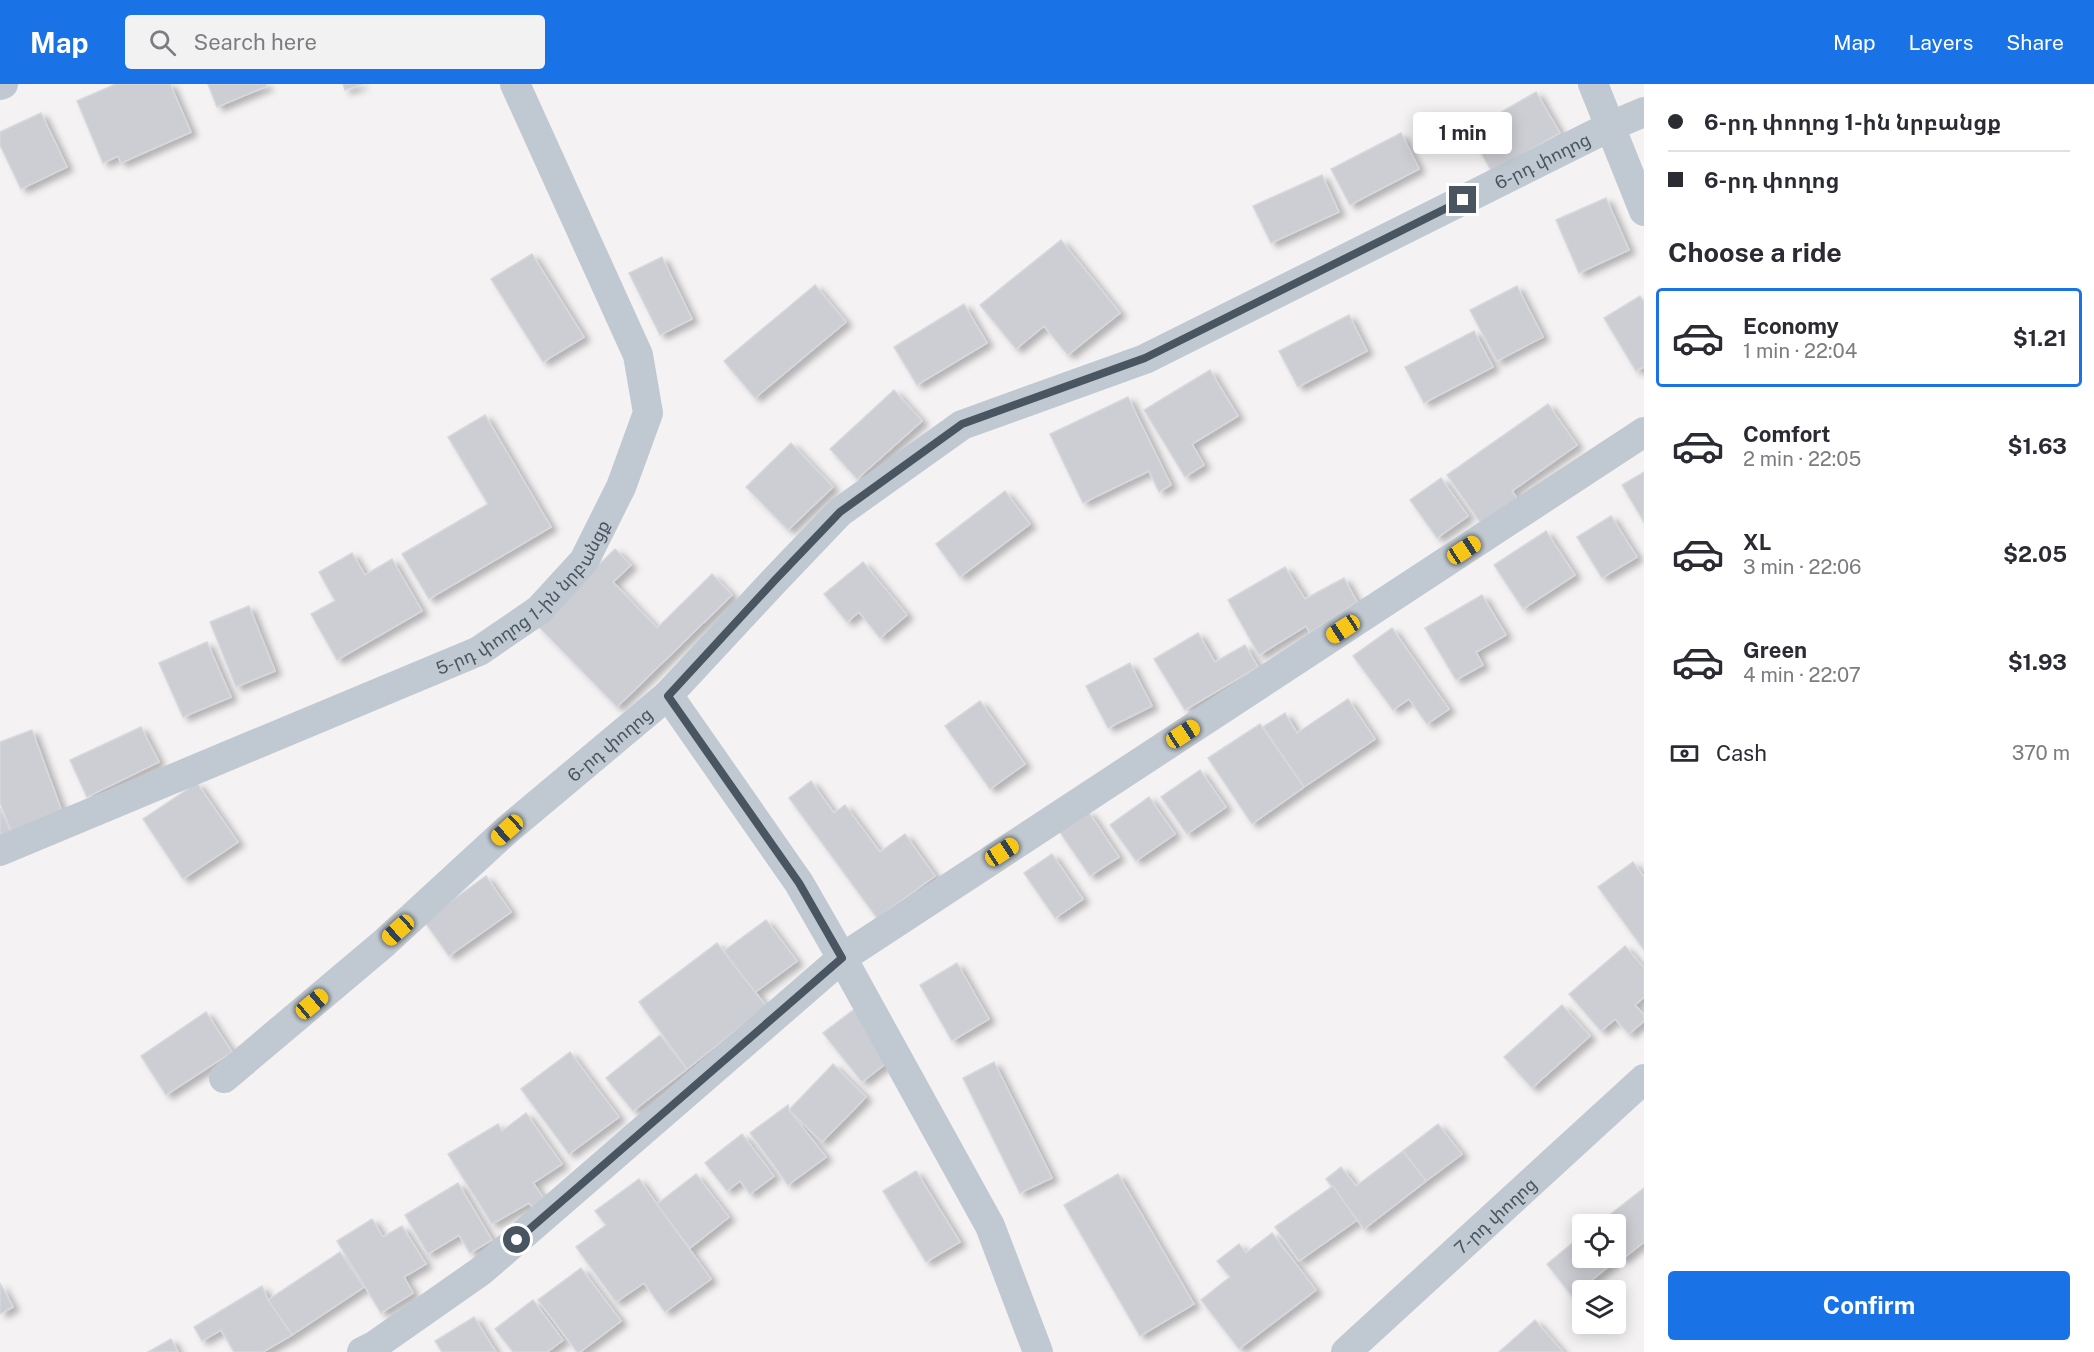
<!DOCTYPE html>
<meta charset="utf-8">
<style>
:root{--surface:#fff;--page:#f2f2f3;--text:#2b2b33;--muted:#7c7c81;--line:#e1e1e2;--accent:#1a73e6}
body{margin:0;font-family:"Public Sans","Noto Sans Armenian",sans-serif;background:var(--page);color:var(--text);height:100vh;display:flex;flex-direction:column;font-size:22px;white-space:nowrap}
*{box-sizing:border-box;margin:0}
p{font-size:20px;color:var(--muted)}
.icon{flex:none;width:33px;height:33px;fill:none;stroke:currentColor;stroke-width:2;stroke-linecap:round;stroke-linejoin:round}
.map{position:relative;flex:1;overflow:hidden}
.drawer{display:flex;flex-direction:column;background:var(--surface);width:450px}
.drawer>*{flex:none}
.guide{display:grid;align-content:center;height:132px;padding:0 24px;background:var(--surface)}
.buttons{position:absolute;left:1572px;top:1130px;display:grid;gap:12px}
.buttons a{display:grid;place-items:center;width:54px;height:54px;border-radius:6px;background:var(--surface);box-shadow:0 3px 15px #0003;font-size:30px}
.end{position:absolute;width:27px;height:27px;margin:-14px;border:8px solid #495560;background:#fff;box-shadow:0 0 0 3px #fff}
.from{border-radius:50%}
.bubble{position:absolute;height:42px;border-radius:6px;background:var(--surface);box-shadow:0 3px 15px #0003;font-size:20px;font-weight:700;line-height:42px;text-align:center}
.car{position:absolute;width:18px;height:36px;margin:-18px -9px;border-radius:8px;box-shadow:0 0 4px 2px #0007;background:linear-gradient(#f5c518 24%,#345 0 40%,#f5c518 0 76%,#345 0 86%,#f5c518 0)}
.guide b{display:flex;align-items:center;gap:21px;height:57px;font-size:22px}
.guide b+b{border-top:2px solid var(--line)}
.guide i{width:15px;height:15px;background:var(--text)}
ul{padding:0;list-style:none}
li{display:flex;align-items:center;gap:18px;height:99px;margin:0 12px 9px;padding:0 12px;border:3px solid transparent;border-radius:6px}
li div{flex:1}
li b{display:block;font-size:22px}
li em{font-style:normal;font-weight:700}
li.on{border-color:var(--accent)}
li>.icon{width:54px;height:54px;stroke-width:1.5}
h2{padding:0 24px;font-size:27px;line-height:72px}
.pay{display:flex;align-items:center;gap:15px;height:66px;padding:0 24px;font-size:22px}
.pay p{margin-inline-start:auto}
.button{display:flex;gap:12px;margin-top:auto;padding:12px 24px}
.button a{flex:1;height:69px;border-radius:6px;background:var(--accent);color:#fff;font-size:24px;font-weight:700;line-height:69px;text-align:center}
header{display:flex;align-items:center;gap:36px;box-sizing:border-box;height:84px;padding:0 30px;background:var(--accent);color:#fff}
header strong{font-size:28px}
nav{display:flex;gap:33px;margin-inline-start:auto;font-size:21px}
.search{width:420px;height:54px;background:var(--page);display:flex;align-items:center;gap:15px;box-sizing:border-box;padding:0 21px;border-radius:6px;color:var(--muted);font-size:22px}
main{display:flex;flex:1;min-height:0}
.map>svg:first-child{display:block}
</style>
<header>
<strong>Map</strong>
<div class="search"><svg class="icon" aria-label="search" viewBox="0 0 24 24"><circle cx="10" cy="10" r="6"/><path d="M15 15l6 6"/></svg>Search here</div>
<nav><a>Map</a><a>Layers</a><a>Share</a></nav>
</header>
<main>
<div class="map">
<svg width="1644" height="1268" viewBox="0 0 1644 1268">
<defs>
<filter id="shadow"><feDropShadow dx="6" dy="4" stdDeviation="3" flood-color="#0004"/></filter>
</defs>
<rect width="100%" height="100%" fill="#f4f2f2"/>
<!-- building -->
<g fill="#ccced4" stroke="#d6d8dd" stroke-width="1.5" filter="url(#shadow)">
<path d="M116 0H170L191 48 121 79 118 72 103 79 77 17Z"/>
<path d="M208 0H266L267 2 217 23Z"/>
<path d="M343 0H362L345 6Z"/>
<path d="M1536 8 1560 49 1492 88 1469 47Z"/>
<path d="M41 29 67 83 21 105 0 61V48Z"/>
<path d="M1401 49 1419 85 1350 121 1331 85Z"/>
<path d="M1322 91 1339 128 1271 159 1253 122Z"/>
<path d="M1606 114 1629 166 1579 189 1556 136Z"/>
<path d="M1061 156 1120 229 1068 271 1044 242 1016 265 980 221Z"/>
<path d="M532 170 584 253 543 278 491 195Z"/>
<path d="M662 173 692 235 660 251 629 189Z"/>
<path d="M815 201 846 238 755 314 724 277Z"/>
<path d="M1517 202 1543 253 1497 277 1470 226Z"/>
<path d="M1640 212 1644 218V283L1636 287 1604 234Z"/>
<path d="M964 220 987 259 917 301 894 263Z"/>
<path d="M1349 231 1367 267 1298 303 1279 267Z"/>
<path d="M1474 247 1493 283 1424 319 1405 283Z"/>
<path d="M1210 286 1238 332 1192 360 1204 381 1185 393 1144 326Z"/>
<path d="M894 306 922 337 857 395 830 365Z"/>
<path d="M1128 313 1171 401 1159 408 1149 387 1083 419 1050 350Z"/>
<path d="M1548 320 1577 361 1512 407 1518 416 1482 441 1447 391Z"/>
<path d="M485 331 551 443 429 515 402 470 488 420 448 353Z"/>
<path d="M791 359 833 403 788 446 746 403Z"/>
<path d="M1644 388V438L1622 401Z"/>
<path d="M1441 394 1468 432 1437 454 1410 416Z"/>
<path d="M1005 407 1030 440 960 493 936 460Z"/>
<path d="M1611 432 1637 473 1602 494 1577 453Z"/>
<path d="M1546 447 1575 491 1523 525 1494 481Z"/>
<path d="M615 465 631 481 613 498 657 544 712 490 732 511 617 623 537 541Z"/>
<path d="M352 469 365 491 392 475 422 527 337 576 311 530 335 517 319 488Z"/>
<path d="M863 478 907 531 880 554 859 528 847 538 824 510Z"/>
<path d="M1285 483 1305 515 1344 494 1357 518 1310 549 1306 542 1259 571 1228 516Z"/>
<path d="M1482 511 1506 551 1476 568 1483 581 1456 596 1425 544Z"/>
<path d="M249 522 275 587 236 603 210 538Z"/>
<path d="M1392 544 1449 625 1427 640 1409 615 1393 626 1353 572Z"/>
<path d="M1198 549 1215 578 1245 561 1258 583 1185 626 1154 575Z"/>
<path d="M207 558 231 613 183 633 159 579Z"/>
<path d="M1130 579 1152 622 1108 644 1086 602Z"/>
<path d="M1348 615 1375 655 1304 703 1263 643 1285 629 1297 649Z"/>
<path d="M980 617 1025 680 990 705 945 642Z"/>
<path d="M1260 640 1304 703 1252 740 1208 674Z"/>
<path d="M141 643 159 678 87 713 70 676Z"/>
<path d="M32 646 64 733 13 752 0 719V658Z"/>
<path d="M1200 686 1226 723 1187 750 1161 713Z"/>
<path d="M811 697 834 729 845 721 880 768 905 750 935 792 877 834 789 714Z"/>
<path d="M197 699 238 758 183 795 143 735Z"/>
<path d="M1149 713 1175 750 1136 777 1110 741Z"/>
<path d="M0 724 13 752 0 758Z"/>
<path d="M1088 727 1119 773 1090 792 1059 747Z"/>
<path d="M1052 770 1083 815 1055 834 1024 789Z"/>
<path d="M1633 778 1644 793V866L1598 803Z"/>
<path d="M486 792 511 828 449 872 424 837Z"/>
<path d="M766 836 797 877 754 909 724 867Z"/>
<path d="M717 859 766 922 687 985 639 918Z"/>
<path d="M1625 862 1644 884V913L1635 921 1644 931V937L1629 950 1615 935 1601 947 1569 910Z"/>
<path d="M957 879 989 935 952 957 920 901Z"/>
<path d="M1562 921 1590 952 1532 1004 1504 973Z"/>
<path d="M856 924 894 973 862 998 823 949Z"/>
<path d="M206 928 232 968 166 1011 141 972Z"/>
<path d="M660 951 687 985 633 1027 606 994Z"/>
<path d="M570 968 619 1033 569 1070 521 1005Z"/>
<path d="M994 978 1052 1094 1020 1109 963 994Z"/>
<path d="M833 980 866 1013 822 1058 789 1026Z"/>
<path d="M788 1021 789 1026 826 1073 788 1101 750 1049Z"/>
<path d="M526 1029 562 1080 533 1099 547 1119 537 1128 529 1119 492 1140 448 1070 498 1040 502 1047Z"/>
<path d="M1438 1040 1462 1070 1426 1097 1403 1067Z"/>
<path d="M742 1050 774 1092 750 1110 740 1097 727 1107 705 1079Z"/>
<path d="M1403 1067 1426 1097 1364 1145 1326 1095 1341 1083 1356 1102Z"/>
<path d="M916 1087 960 1158 926 1178 883 1107Z"/>
<path d="M696 1090 729 1133 690 1164 656 1121Z"/>
<path d="M1118 1090 1194 1220 1140 1252 1064 1121Z"/>
<path d="M639 1095 711 1195 665 1228 644 1199 616 1218 576 1163 606 1141 595 1127Z"/>
<path d="M458 1099 492 1156 470 1169 459 1151 428 1170 405 1131Z"/>
<path d="M1333 1102 1357 1136 1299 1177 1275 1143Z"/>
<path d="M1644 1104V1158L1621 1176 1616 1170V1140H1598Z"/>
<path d="M372 1135 383 1153 402 1142 426 1180 404 1193 413 1209 381 1229 337 1157Z"/>
<path d="M1272 1149 1316 1206 1239 1265 1201 1216 1230 1193 1217 1177 1239 1160 1246 1169Z"/>
<path d="M1582 1151V1173H1610L1614 1178 1572 1212 1547 1180Z"/>
<path d="M340 1168 364 1203 292 1251 268 1216Z"/>
<path d="M581 1184 621 1237 580 1268H577L538 1216Z"/>
<path d="M0 1199 13 1223 0 1230Z"/>
<path d="M262 1202 268 1216 292 1251 263 1268H234L221 1246 202 1257 194 1243Z"/>
<path d="M533 1216 563 1256 547 1268H513L495 1245Z"/>
<path d="M474 1233 496 1268H442L435 1257Z"/>
<path d="M1535 1236 1563 1268H1499Z"/>
<path d="M171 1255 178 1268H148Z"/>
</g>
<g fill="none" stroke-linecap="round" stroke-linejoin="round">
<!-- street -->
<g stroke="#c0c9d1" stroke-width="30">
<path d="M1593 0 1644 127"/>
<path d="M0 1 3 0"/>
<path d="M668 611 799 799 842 874 990 1142 1038 1268"/>
<path id="s1" d="M0 767 479 567 539 526 584 477 621 403 648 329 638 271 515 0"/>
<path id="s2" d="M224 994 383 860 507 746 668 611 775 496 840 428 962 341 1145 275 1611 42 1644 28"/>
<path d="M362 1268 374 1262 481 1187 842 874 1644 348"/>
<path id="s3" d="M1346 1268 1644 995"/>
</g>
</g>
<g fill="none" stroke-linecap="round" stroke-linejoin="round">
<!-- route -->
<path stroke="#495560" stroke-width="8" d="M517 1156 842 874 799 799 668 612 775 496 840 428 962 340 1145 274 1463 116"/>
</g>
<g text-anchor="middle" dominant-baseline="central" stroke-width="6" stroke-linejoin="round" paint-order="stroke">
<!-- street labels -->
<g font-size="18" fill="#495560" stroke="#fff">
<text stroke="none"><textPath href="#s2" startOffset="1626">6-րդ փողոց</textPath></text>
<text stroke="none"><textPath href="#s1" startOffset="588">5-րդ փողոց 1-ին նրբանցք</textPath></text>
<text stroke="none"><textPath href="#s2" startOffset="510">6-րդ փողոց</textPath></text>
<text stroke="none"><textPath href="#s3" startOffset="202">7-րդ փողոց</textPath></text>
</g>
</g>
</svg>
<div class="buttons">
<a><svg class="icon" aria-label="locate" viewBox="0 0 24 24"><circle cx="12" cy="12" r="6"/><path d="M12 2v4M12 18v4M2 12h4M18 12h4"/></svg></a>
<a><svg class="icon" aria-label="layers" viewBox="0 0 24 24"><path d="M12 4l9 5-9 5-9-5zM3 14l9 5 9-5"/></svg></a>
</div>
<i class="end from" style="left:517px;top:1156px"></i>
<i class="end" style="left:1463px;top:116px"></i>
<div class="bubble" style="left:1413px;top:28px;width:99px">1 min</div>
<i class="car" style="left:1464px;top:466px;rotate:57deg"></i>
<i class="car" style="left:1343px;top:545px;rotate:237deg"></i>
<i class="car" style="left:1183px;top:650px;rotate:57deg"></i>
<i class="car" style="left:507px;top:746px;rotate:228deg"></i>
<i class="car" style="left:1002px;top:768px;rotate:57deg"></i>
<i class="car" style="left:398px;top:846px;rotate:228deg"></i>
<i class="car" style="left:312px;top:920px;rotate:50deg"></i>
</div>
<section class="drawer">
<div class="guide">
<b><i class="from"></i>6-րդ փողոց 1-ին նրբանցք</b>
<b><i></i>6-րդ փողոց</b>
</div>
<h2>Choose a ride</h2>
<ul>
<li class="on"><svg class="icon" aria-label="car" viewBox="0 0 24 24"><path d="M5 17H2v-5l4-1 3-4h7l3 4 3 1v5h-3M9 17h6M6 11h13"/><circle cx="7" cy="17" r="2"/><circle cx="17" cy="17" r="2"/></svg><div><b>Economy</b><p>1 min · 22:04</p></div><em>$1.21</em></li>
<li><svg class="icon" aria-label="car" viewBox="0 0 24 24"><path d="M5 17H2v-5l4-1 3-4h7l3 4 3 1v5h-3M9 17h6M6 11h13"/><circle cx="7" cy="17" r="2"/><circle cx="17" cy="17" r="2"/></svg><div><b>Comfort</b><p>2 min · 22:05</p></div><em>$1.63</em></li>
<li><svg class="icon" aria-label="car" viewBox="0 0 24 24"><path d="M5 17H2v-5l4-1 3-4h7l3 4 3 1v5h-3M9 17h6M6 11h13"/><circle cx="7" cy="17" r="2"/><circle cx="17" cy="17" r="2"/></svg><div><b>XL</b><p>3 min · 22:06</p></div><em>$2.05</em></li>
<li><svg class="icon" aria-label="car" viewBox="0 0 24 24"><path d="M5 17H2v-5l4-1 3-4h7l3 4 3 1v5h-3M9 17h6M6 11h13"/><circle cx="7" cy="17" r="2"/><circle cx="17" cy="17" r="2"/></svg><div><b>Green</b><p>4 min · 22:07</p></div><em>$1.93</em></li>
</ul>
<div class="pay"><svg class="icon" aria-label="cash" viewBox="0 0 24 24"><path d="M3 7h18v10H3z"/><circle cx="12" cy="12" r="2"/></svg>Cash<p>370 m</p></div>
<div class="button"><a>Confirm</a></div>
</section>
</main>
